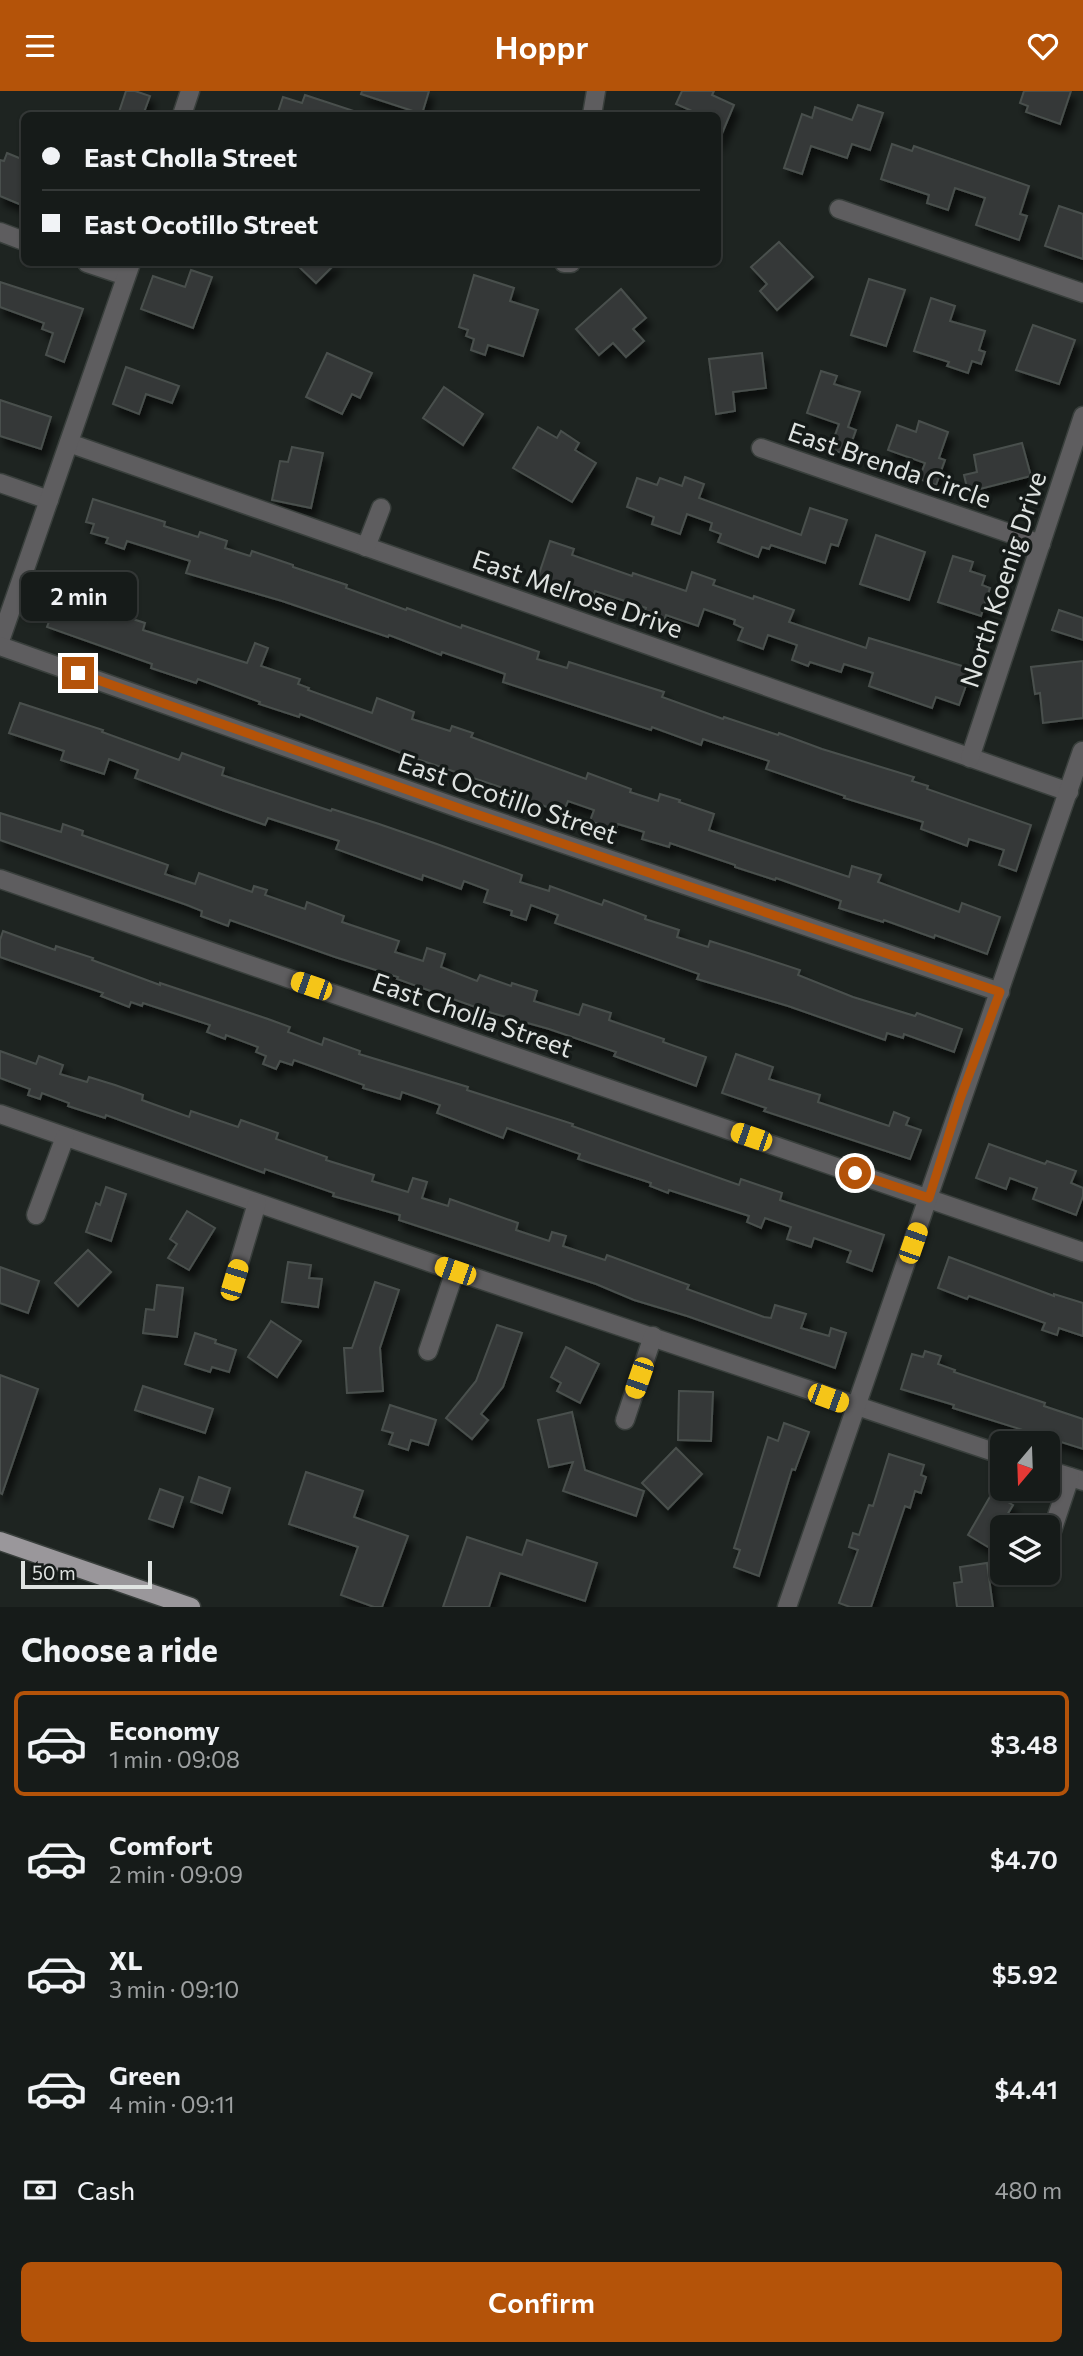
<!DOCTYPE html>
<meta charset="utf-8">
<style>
:root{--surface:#161b19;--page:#232826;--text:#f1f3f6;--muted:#9ea1a2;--line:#353938;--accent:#b45309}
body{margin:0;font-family:Commissioner,sans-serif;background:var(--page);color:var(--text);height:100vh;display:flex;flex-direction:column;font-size:26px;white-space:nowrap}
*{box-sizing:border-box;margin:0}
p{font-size:23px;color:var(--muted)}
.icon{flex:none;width:38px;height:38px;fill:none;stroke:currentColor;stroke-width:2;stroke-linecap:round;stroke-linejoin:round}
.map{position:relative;height:1516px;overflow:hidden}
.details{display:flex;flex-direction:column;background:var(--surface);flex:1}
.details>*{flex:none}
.banner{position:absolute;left:21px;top:21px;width:700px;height:154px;border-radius:10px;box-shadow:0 2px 5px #0004,0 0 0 2px var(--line);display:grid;align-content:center;height:154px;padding:0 21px;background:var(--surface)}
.needle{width:46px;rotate:199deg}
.buttons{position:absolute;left:990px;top:1340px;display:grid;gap:14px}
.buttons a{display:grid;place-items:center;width:70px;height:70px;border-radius:10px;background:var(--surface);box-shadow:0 2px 5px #0004,0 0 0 2px var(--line);font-size:35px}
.scale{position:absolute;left:21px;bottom:18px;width:131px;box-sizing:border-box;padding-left:7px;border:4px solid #dfe3e1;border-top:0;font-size:19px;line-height:24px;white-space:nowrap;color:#dfe3e1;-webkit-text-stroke:5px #151a18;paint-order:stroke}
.end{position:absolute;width:32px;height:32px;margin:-16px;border:9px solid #b45309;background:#fff;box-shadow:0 0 0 4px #fff}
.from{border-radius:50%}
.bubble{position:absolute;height:49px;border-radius:10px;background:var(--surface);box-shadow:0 2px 5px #0004,0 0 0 2px var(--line);font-size:23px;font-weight:600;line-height:49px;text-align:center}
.car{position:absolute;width:21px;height:42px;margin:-21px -10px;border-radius:9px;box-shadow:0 0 5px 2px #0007;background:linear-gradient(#f5c518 24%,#345 0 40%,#f5c518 0 76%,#345 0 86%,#f5c518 0)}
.banner b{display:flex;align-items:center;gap:24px;height:66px;font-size:26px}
.banner b+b{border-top:2px solid var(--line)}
.banner i{width:18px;height:18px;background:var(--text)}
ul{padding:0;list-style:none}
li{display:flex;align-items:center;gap:21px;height:105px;margin:0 14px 10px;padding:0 7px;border:4px solid transparent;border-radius:10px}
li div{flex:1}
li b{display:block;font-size:26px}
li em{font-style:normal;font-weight:600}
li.selected{border-color:var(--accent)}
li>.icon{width:63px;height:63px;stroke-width:1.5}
h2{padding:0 21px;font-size:32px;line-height:84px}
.pay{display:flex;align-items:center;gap:18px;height:77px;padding:0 21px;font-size:26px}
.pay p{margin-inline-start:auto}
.button{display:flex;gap:14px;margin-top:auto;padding:14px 21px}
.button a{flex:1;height:80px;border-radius:10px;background:var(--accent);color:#fff;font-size:28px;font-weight:600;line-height:80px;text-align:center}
header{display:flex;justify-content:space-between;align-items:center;height:91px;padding:0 21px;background:var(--accent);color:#fff;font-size:32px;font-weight:600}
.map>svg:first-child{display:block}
</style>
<header><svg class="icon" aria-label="menu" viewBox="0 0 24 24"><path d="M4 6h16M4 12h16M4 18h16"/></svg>Hoppr<svg class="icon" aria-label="heart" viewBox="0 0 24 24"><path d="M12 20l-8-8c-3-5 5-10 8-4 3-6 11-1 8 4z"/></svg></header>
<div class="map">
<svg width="1083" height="1516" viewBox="0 0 1083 1516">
<defs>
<filter id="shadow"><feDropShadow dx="4.5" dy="8" stdDeviation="3.5" flood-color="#0009"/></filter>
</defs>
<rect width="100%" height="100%" fill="#1e2421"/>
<!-- building -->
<g fill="#343937" stroke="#4a504d" stroke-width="2" filter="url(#shadow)">
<path d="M126 0H135L150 5 143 24H118Z"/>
<path d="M362 0H429L422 23 361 3Z"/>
<path d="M682 0H714L712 4 734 14 718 52V24H701L676 13Z"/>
<path d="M1024 0H1071L1060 33 1026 21 1028 15 1020 12Z"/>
<path d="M305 4 360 22 359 24H277L283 6 302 12Z"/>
<path d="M858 14 883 22 870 59 852 53 847 67 811 55 802 83 784 77 802 23 812 27 815 16 852 29Z"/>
<path d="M892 53 912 60 914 55 1029 95 1020 123 1027 125 1019 149 976 134 985 107 955 97 948 119 927 112 929 104 881 88Z"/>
<path d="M7 62 24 69V115L0 105V69L4 70Z"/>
<path d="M1059 115 1083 123V168L1045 155Z"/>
<path d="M779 151 813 186 777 219 760 200 767 193 751 176Z"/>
<path d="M295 172H336L316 192Z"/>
<path d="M191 179 212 186 193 237 141 218 153 185 185 196Z"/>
<path d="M474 184 514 197 510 210 538 219 523 265 488 254 485 264 471 259 474 248 466 245 468 239 459 236Z"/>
<path d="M869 188 905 199 886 255 851 244Z"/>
<path d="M0 191 83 218 64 271 46 264 53 242 42 238 44 232 0 216Z"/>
<path d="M621 198 646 227 633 238 644 250 626 266 613 252 599 264 576 238Z"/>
<path d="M931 207 955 215 950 230 985 240 979 259 985 261 981 273 972 270 968 282 947 275 949 271 914 260Z"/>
<path d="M1033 234 1075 249 1059 293 1016 279Z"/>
<path d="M327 262 372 282 360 307 352 303 342 323 306 306Z"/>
<path d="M762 262 766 297 733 301 735 320 716 323 709 268Z"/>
<path d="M126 276 179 295 172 312 146 303 139 323 113 313Z"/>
<path d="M821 280 837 285 834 293 860 301 848 336 856 339 847 364 830 358 839 333 807 322Z"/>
<path d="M444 296 483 323 463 354 423 327Z"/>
<path d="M0 309 51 326 41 358 0 345Z"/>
<path d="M919 330 948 341 939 367 945 369 936 394 919 388 925 372 888 359 897 334 916 341Z"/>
<path d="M538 336 557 347 561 340 579 352 575 359 596 372 572 411 513 377Z"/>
<path d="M1022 352 1031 385 968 401 964 384 977 381 974 364Z"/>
<path d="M292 356 323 362 311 417 272 409 280 370 288 371Z"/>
<path d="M685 386 704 393 699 407 801 444 810 417 847 429 838 455 831 453 825 472 771 454 769 458 762 456 758 466 718 451 721 443 710 439 712 432 687 423 680 443 652 433 654 426 627 416 637 387 657 394 660 387 682 395Z"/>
<path d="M93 408 165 431 164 435 198 446 200 441 227 450 225 457 250 465 252 460 293 474V476L347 494 346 497 406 519 407 517 461 537 462 534 539 561 537 568 567 577 569 571 664 601 662 606 723 628 724 626 778 644 779 642 822 658 914 686 912 690 928 695 927 698 1031 734 1016 780 999 774 1004 759 969 748 967 755 921 738 923 731 844 707 845 705 766 678 769 670 703 648 701 654 652 636 651 639 503 591 505 583 442 561 441 564 389 544 388 546 282 510 186 482 190 470 127 450 124 458 106 452 108 447 91 442 94 433 86 431Z"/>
<path d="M876 444 925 461 909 509 860 493Z"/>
<path d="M550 450 574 458 572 464 632 485 633 482 686 500 692 481 715 489 713 494 753 508 754 505 794 519 789 531 866 557 869 547 972 578 959 614 936 606 932 617 869 595 873 582 844 573 841 581 810 571 808 575 792 569 797 554 768 544 763 558 738 549 743 537 734 533 735 529 704 518 698 535 666 524 663 533 643 526 646 517 595 500 592 509 537 489Z"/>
<path d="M953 465 973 471 970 480 985 485 982 494 990 497 981 525 938 511Z"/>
<path d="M56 512 107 531 111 521 145 532 143 539 247 572 255 552 268 557 261 575 300 588 298 593 309 597 308 599 372 622 377 607 414 621 412 628 450 640 452 635 473 642 471 646 586 688 588 682 631 698 630 701 658 710 660 703 680 709 679 711 714 723 709 739 849 786 852 775 881 784 878 791 959 821 962 812 1000 826 987 863 935 844 934 847 884 829 883 831 839 817 841 810 776 787 775 789 735 776V774L670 752 669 756 642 748 644 741 618 733 615 739 590 730 594 719 568 710 563 722 520 706 521 703 414 667 300 623 299 626 259 613 260 611 198 588 196 592 151 577 152 573 47 536Z"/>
<path d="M1059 519 1083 527V549L1052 539Z"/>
<path d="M1083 570V627L1043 632 1040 602 1035 603 1031 576Z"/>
<path d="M20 612 103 639 102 641 179 669 182 662 224 677 222 684 331 720 332 718 379 733 434 752 522 784 520 791 549 800 550 795 602 814 604 809 646 825 645 828 679 839 677 846 708 856 710 850 748 862 800 879 798 884 853 906 915 925 917 922 962 938 954 961 904 943 903 947 887 942 885 949 788 915 697 888 699 883 555 832 558 824 531 814 526 829 511 824 512 820 484 811 488 799 464 790 461 798 423 784 422 789 336 758 339 750 268 727 265 734 219 718 135 687 138 679 109 668 104 683 61 669 64 660 9 642Z"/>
<path d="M0 722 61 741 63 733 83 740 82 744 168 774 165 783 195 793 199 782 252 801 254 795 267 799 265 804 305 818 307 811 344 825 342 831 399 850 395 861 423 870 427 857 445 863 441 876 477 890 480 884 511 895 512 892 537 900 534 910 579 924 583 913 611 922 609 929 664 948 663 951 706 966 696 995 614 965 616 961 549 938 492 922 397 888 398 886 335 866 230 829 228 835 201 825 202 820 187 814 0 749Z"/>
<path d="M3 840 55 859 56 855 93 867 92 869 160 894V892L268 928 290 936 288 941 322 954 324 947 360 960 359 963 468 996 467 999 573 1033 572 1035 739 1094 741 1088 782 1102 780 1109 884 1144 872 1180 847 1171 851 1160 814 1147 811 1156 787 1148 791 1136 765 1127 761 1137 747 1131 749 1125 669 1099 668 1102 650 1095 651 1092 578 1068 580 1063 507 1037 503 1047 437 1022 440 1014 402 1001 400 1008 363 997 364 994 294 969 292 974 280 970 276 978 263 973 266 965 256 961 258 956 226 944 225 948 207 941 210 934 143 912 142 915 131 911 129 916 101 905 103 902 0 866V849Z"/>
<path d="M0 960 36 973 39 965 63 974 60 983 87 991 89 986 115 994 143 1004 142 1009 189 1026 191 1020 238 1036 241 1029 278 1042 276 1048 327 1066 326 1069 374 1084 372 1090 408 1101 413 1087 427 1091 422 1107 448 1115 450 1108 518 1132 516 1139 549 1150 552 1141 566 1145 563 1155 605 1169 607 1164 689 1194 687 1198 764 1226 771 1227 775 1214 806 1223 801 1237 829 1245 831 1237 846 1242 835 1277 687 1225 634 1209 596 1193 399 1129 400 1124 333 1105 334 1102 265 1078 264 1082 106 1024 105 1027 68 1015 69 1012 42 1002 40 1008 28 1004 30 998 0 987Z"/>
<path d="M736 963 773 976 769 988 820 1004 818 1011 889 1035 894 1021 909 1027 906 1034 921 1039 910 1068 764 1020 766 1017 722 1002Z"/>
<path d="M989 1053 1045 1073 1047 1070 1076 1080 1071 1092 1083 1097V1105L1076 1124 1033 1108 1037 1097 1010 1087 1006 1098 976 1087Z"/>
<path d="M106 1096 126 1103 111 1150 86 1141 96 1112 100 1114Z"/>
<path d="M187 1120 215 1137 189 1179 168 1167 177 1153 170 1148Z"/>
<path d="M88 1159 111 1181 78 1215 55 1192Z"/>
<path d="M949 1166 1054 1205V1203L1083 1212V1245L1059 1237 1057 1244 1042 1239 1045 1232 969 1205 967 1208 938 1197Z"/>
<path d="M288 1171 311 1174 309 1187 322 1188 318 1216 282 1211Z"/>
<path d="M0 1176 39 1190 28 1222 0 1212Z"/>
<path d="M375 1191 399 1199 380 1257 383 1300 347 1302 344 1257H352Z"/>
<path d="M157 1194 183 1197 177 1246 143 1242 146 1218 154 1219Z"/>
<path d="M271 1230 301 1250 277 1286 248 1266Z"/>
<path d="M497 1234 522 1242 503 1296 481 1323 488 1329 472 1348 446 1327 476 1290Z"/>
<path d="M195 1242 216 1249 215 1252 236 1259 229 1281 212 1276 210 1281 185 1273Z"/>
<path d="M566 1256 599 1273 580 1312 557 1300 561 1292 551 1286Z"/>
<path d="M925 1260 941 1265 938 1273 955 1279 954 1281 1045 1312 1044 1315 1083 1328V1358L953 1317 954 1314 901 1298 912 1263 923 1266Z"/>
<path d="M0 1284 38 1298 2 1403 0 1402Z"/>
<path d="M143 1295 213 1318 205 1342 135 1319Z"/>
<path d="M679 1300 713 1301 711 1350 678 1349Z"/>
<path d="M390 1314 436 1329 428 1354 411 1349 408 1359 389 1353 393 1342 382 1339Z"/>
<path d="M572 1321 585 1379 644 1400 636 1425 563 1400 573 1371 549 1376 538 1329Z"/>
<path d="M784 1332 809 1341 795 1379 792 1378 759 1485 734 1476 740 1459 734 1457 768 1346 778 1350Z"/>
<path d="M676 1357 702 1383 668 1418 642 1392Z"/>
<path d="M889 1363 924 1374 921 1384 926 1386 921 1402 915 1400 910 1417 905 1415 871 1516H850L839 1512 858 1459 849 1456 853 1442 859 1444 869 1414 873 1415Z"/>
<path d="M306 1381 363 1400 354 1426 408 1445 382 1516H374L341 1504 358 1456 289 1433Z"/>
<path d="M199 1386 230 1397 222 1422 191 1411Z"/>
<path d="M160 1398 183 1406 173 1436 149 1428Z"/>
<path d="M992 1402 1013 1414 988 1456 968 1444Z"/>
<path d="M467 1446 522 1464 527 1449 597 1472 585 1510 500 1482 489 1516H443Z"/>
<path d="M987 1472 993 1516H957L954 1492 962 1491 960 1476Z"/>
</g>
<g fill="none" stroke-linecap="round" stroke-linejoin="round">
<defs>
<g id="minor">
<path d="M182 24 190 0"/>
<path d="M592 24 596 0"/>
<path d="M839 118 1083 202"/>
<path d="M0 141 24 150"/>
<path d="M87 172 126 185"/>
<path d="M564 172H571"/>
<path d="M69 352 1069 701"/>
<path d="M761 357 1041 453"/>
<path d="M0 392 49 409"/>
<path d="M366 456 381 417"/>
<path d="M0 550 131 172"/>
<path d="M0 555 467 720 1000 901"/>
<path d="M970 667 1083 325"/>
<path d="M0 788 1083 1161"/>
<path d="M0 1023 455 1180 1003 1364"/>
<path d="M36 1124 65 1046"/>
<path d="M234 1189 257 1112"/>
<path d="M428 1260 455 1180"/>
<path d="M625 1329 653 1245"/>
<path d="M1048 1379 1083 1390"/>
<path d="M1048 1452 1070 1386"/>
<path d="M787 1516 1082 660"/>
</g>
<path id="major" d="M0 1450 191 1516"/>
</defs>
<!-- minor casing -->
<use href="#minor" stroke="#393f3c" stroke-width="21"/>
<!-- major casing -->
<use href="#major" stroke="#393f3c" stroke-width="21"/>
<!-- minor -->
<use href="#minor" stroke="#5e5d5f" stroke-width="18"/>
<!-- major -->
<use href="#major" stroke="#9a979b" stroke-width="18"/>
</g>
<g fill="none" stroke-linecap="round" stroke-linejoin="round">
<!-- route -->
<path stroke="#b45309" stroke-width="9" d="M78 582 467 720 1000 901 960 1008 929 1107 855 1082"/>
</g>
<g text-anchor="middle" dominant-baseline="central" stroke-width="7" stroke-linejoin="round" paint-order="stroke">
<!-- street labels -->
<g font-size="26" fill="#dfe3e1" stroke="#151a18">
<text transform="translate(890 373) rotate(19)">East Brenda Circle</text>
<text transform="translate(1002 488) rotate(-72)">North Koenig Drive</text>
<text transform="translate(578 502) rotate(19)">East Melrose Drive</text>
<text transform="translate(508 706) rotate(19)">East Ocotillo Street</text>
<text transform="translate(473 923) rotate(19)">East Cholla Street</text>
</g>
</g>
</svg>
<div class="buttons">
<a><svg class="needle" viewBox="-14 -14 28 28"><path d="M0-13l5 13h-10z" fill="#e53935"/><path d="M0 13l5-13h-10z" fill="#9ea1a2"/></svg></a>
<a><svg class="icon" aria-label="layers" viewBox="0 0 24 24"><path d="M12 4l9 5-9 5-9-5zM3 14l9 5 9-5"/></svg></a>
</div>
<div class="scale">50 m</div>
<i class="end from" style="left:855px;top:1082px"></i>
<i class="end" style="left:78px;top:582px"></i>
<div class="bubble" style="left:21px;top:481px;width:116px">2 min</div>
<i class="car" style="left:311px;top:895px;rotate:289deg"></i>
<i class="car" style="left:751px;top:1046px;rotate:289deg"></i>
<i class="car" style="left:913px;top:1152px;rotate:19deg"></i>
<i class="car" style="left:455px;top:1180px;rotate:289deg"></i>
<i class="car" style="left:234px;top:1189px;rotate:17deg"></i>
<i class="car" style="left:639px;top:1287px;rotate:199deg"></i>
<i class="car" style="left:828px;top:1307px;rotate:110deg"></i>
<div class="banner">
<b><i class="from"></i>East Cholla Street</b>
<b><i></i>East Ocotillo Street</b>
</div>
</div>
<section class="details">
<h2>Choose a ride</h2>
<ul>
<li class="selected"><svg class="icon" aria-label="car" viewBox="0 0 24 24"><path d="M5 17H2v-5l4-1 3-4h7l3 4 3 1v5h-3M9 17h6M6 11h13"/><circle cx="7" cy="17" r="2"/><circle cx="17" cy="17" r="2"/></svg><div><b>Economy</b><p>1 min · 09:08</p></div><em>$3.48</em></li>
<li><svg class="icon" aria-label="car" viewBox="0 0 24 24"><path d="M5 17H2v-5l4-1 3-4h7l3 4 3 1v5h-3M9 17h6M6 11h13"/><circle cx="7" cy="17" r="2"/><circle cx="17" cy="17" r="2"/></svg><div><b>Comfort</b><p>2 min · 09:09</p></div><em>$4.70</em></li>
<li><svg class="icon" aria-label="car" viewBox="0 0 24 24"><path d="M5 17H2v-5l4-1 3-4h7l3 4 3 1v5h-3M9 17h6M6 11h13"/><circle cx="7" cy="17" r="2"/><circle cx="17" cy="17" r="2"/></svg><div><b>XL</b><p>3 min · 09:10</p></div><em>$5.92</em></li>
<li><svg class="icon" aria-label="car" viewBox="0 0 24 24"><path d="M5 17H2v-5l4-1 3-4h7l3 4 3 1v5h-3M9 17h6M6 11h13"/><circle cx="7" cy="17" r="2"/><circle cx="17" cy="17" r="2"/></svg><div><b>Green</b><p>4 min · 09:11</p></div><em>$4.41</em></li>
</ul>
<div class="pay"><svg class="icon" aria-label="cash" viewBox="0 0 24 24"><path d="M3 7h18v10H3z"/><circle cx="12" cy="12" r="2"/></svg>Cash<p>480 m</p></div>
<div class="button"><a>Confirm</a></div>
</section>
